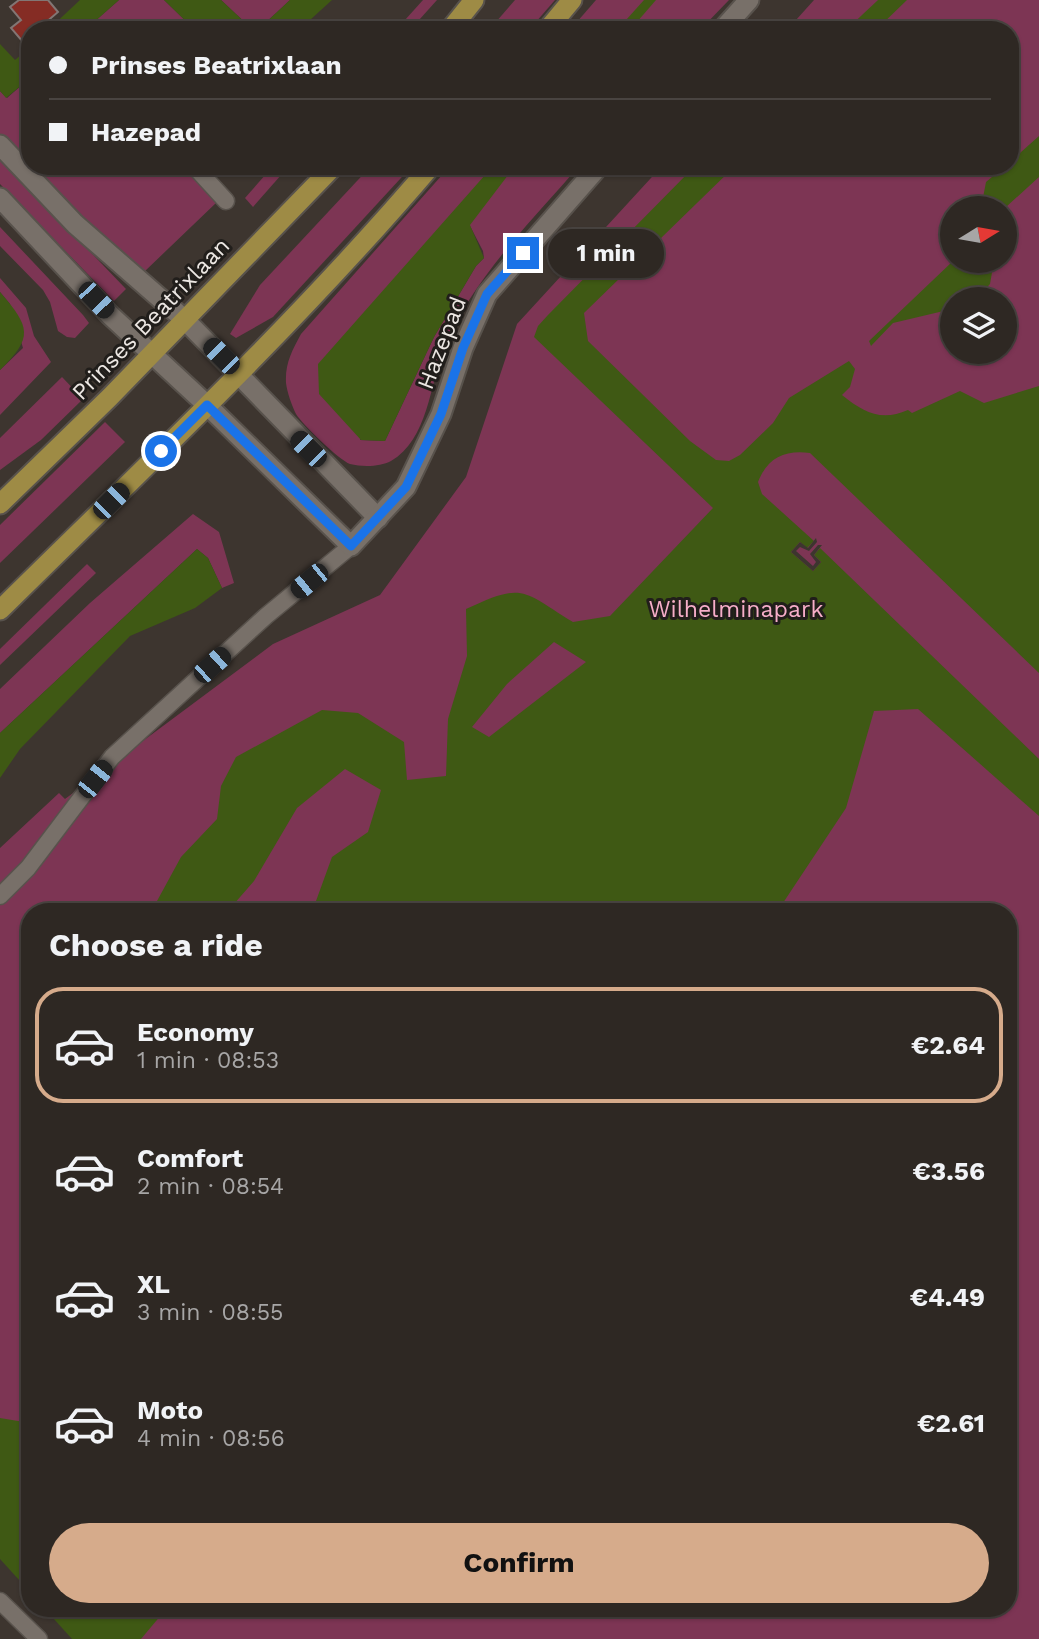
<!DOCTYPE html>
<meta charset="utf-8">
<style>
:root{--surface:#2e2823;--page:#36302b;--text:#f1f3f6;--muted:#a7a6a6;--line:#494441;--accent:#d6ab8b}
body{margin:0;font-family:"Work Sans",sans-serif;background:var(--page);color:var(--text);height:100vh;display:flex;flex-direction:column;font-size:26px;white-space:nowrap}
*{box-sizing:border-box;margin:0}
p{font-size:23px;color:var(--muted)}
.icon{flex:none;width:38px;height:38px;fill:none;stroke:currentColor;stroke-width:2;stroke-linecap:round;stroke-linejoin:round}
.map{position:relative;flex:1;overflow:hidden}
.drawer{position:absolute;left:21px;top:903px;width:996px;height:714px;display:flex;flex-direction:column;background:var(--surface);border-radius:28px;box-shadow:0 2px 5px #0004,0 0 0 2px var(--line)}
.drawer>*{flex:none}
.hud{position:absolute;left:21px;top:21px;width:998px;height:154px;border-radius:28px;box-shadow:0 2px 5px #0004,0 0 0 2px var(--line);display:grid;align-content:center;height:154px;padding:0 28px;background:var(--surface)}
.needle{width:46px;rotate:79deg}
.buttons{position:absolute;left:940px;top:196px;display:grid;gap:14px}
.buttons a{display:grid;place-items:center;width:77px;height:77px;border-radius:50%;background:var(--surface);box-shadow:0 2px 5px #0004,0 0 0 2px var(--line);font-size:35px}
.end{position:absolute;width:32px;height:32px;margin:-16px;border:9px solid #1a73e8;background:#fff;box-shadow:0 0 0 4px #fff}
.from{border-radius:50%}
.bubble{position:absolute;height:49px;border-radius:24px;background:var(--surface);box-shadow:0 2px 5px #0004,0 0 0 2px var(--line);font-size:23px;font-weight:700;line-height:49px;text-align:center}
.car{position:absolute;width:21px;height:42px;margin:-21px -10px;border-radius:9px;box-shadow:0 0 5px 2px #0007;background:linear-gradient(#222 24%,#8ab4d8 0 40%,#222 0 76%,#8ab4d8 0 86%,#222 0)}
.hud b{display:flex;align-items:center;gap:24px;height:66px;font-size:26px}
.hud b+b{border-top:2px solid var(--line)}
.hud i{width:18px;height:18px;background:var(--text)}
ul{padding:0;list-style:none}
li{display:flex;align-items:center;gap:21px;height:116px;margin:0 14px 10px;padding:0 14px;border:4px solid transparent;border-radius:28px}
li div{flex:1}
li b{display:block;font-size:26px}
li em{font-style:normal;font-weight:700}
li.on{border-color:var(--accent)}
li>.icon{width:63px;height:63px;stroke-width:1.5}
h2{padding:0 28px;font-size:32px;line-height:84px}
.primary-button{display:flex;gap:14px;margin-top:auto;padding:14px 28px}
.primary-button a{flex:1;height:80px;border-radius:42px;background:var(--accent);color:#111;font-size:28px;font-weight:700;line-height:80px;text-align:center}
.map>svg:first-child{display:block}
</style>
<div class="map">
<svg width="1039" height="1639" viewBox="0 0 1039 1639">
<rect width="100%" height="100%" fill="#3d352f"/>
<!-- green -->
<g fill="#7d3554" fill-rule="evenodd">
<path d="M119 0H164L195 30H85Z"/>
<path d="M221 0H290L261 27 252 29Z"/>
<path d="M423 0H437L410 30H396Z"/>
<path d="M515 0H555L529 30H489Z"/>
<path d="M596 0H729L700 30H570Z"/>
<path d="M814 0H1039V1639H87L61 1608H1008V912H30V1571L0 1536V848L59 793 65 799 273 644 380 595 466 477 517 324 662 166H1010V30H787ZM952 208H1004V261H952ZM952 299H1004V352H952Z"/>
<path d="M30 78V166H207L196 178 217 202 144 272 106 244 0 136V91L7 98Z"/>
<path d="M0 158 126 289 114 301 0 184Z"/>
<path d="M273 166H289L253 207 245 198Z"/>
<path d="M371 166H412L273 317 236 338 230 334 260 285Z"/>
<path d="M450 166H579C530 223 473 278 444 348 430 384 428 440 391 461 380 467 362 467 350 464 339 460 302 424 296 414 292 406 287 392 286 383 285 363 292 351 301 334ZM470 226 483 251 484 258 476 266 434 337 385 441 360 440Z"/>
<path d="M0 227 83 315 89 323 75 338 67 337 58 331 50 302 43 290 0 246Z"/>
<path d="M0 278 26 308 34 336 51 362 0 415V370L23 348 10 304 0 292Z"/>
<path d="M62 377 83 399 41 440 0 470V438Z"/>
<path d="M105 422 125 442 0 563V525Z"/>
<path d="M193 514 219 532 234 583 222 588 208 558 197 549 0 733V689L90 603Z"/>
<path d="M87 564 96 573 0 665V649Z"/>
</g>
<!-- water -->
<g fill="#3f5914" fill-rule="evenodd">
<path d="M80 0H119L85 30H48Z"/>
<path d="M164 0H221L252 29 261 27 290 0H332L299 30H195Z"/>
<path d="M644 0H656L630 30H617Z"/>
<path d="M878 0H907L876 30H846Z"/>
<path d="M0 44 15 60 30 47V78L6 98 0 91Z"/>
<path d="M1039 136V177L1006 207 1005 214 1004 208H981L986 182 1005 166H1010V162Z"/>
<path d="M493 166H515L470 225 484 258 476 266 434 337 385 441 361 440 319 394 318 364Z"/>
<path d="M695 166H735L584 313 588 341 690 441 716 460 729 461 740 455 773 423 789 398 849 361 855 369 850 387 842 395C863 412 881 422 908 410L912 413 960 391 984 403 1039 386V673L810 453C785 450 768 457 758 482L762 494 814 541 807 548 800 542 791 552 813 571 821 562 814 555 820 548 1039 759V816L918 709 874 711 846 808 777 912H312L332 857 368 832 381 790 345 769 297 808 254 881 227 912H151L181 857 217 819 221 786 236 757 322 710 358 713 404 742 407 780 446 776 448 719 467 656 466 609C524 582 521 590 573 622L610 616 713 508 534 337 538 326 548 315ZM554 642 586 662 489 737 472 727 507 684Z"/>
<path d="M953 261H994L990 284 976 299H952V309L893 323 871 346 869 341Z"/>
<path d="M0 292C30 327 34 337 0 370Z"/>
<path d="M197 549 208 558 222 588 195 608 130 636 20 749 0 778V733Z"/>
<path d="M0 1418 30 1423V1592L0 1559Z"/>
<path d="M44 1608H167L141 1639H72Z"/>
</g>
<!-- pier -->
<path fill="#3d352f" d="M816 538 817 542 809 551 800 547 796 551 813 566 816 562 810 554 818 545H822L814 555 821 562 813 571 791 552 800 542 808 548Z"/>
<!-- building -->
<path fill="#852c24" stroke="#827674" stroke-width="2" d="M19 0H48L58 12 37 30H30V36L23 42 11 28 21 20 10 7Z"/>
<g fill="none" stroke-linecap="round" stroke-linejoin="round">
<defs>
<g id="service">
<path d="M194 166 226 201"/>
<path d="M0 896 28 868 112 757 266 616 351 546"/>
<path d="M0 1601 39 1639"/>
</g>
<g id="minor">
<path d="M722 30 749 0"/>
<path d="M239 375 378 518"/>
<path d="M207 405 351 546 406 487 441 414 463 348 487 294 599 166"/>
</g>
<g id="tertiary">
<path d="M0 145 75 224 185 320 239 375"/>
<path d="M0 198 110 315 207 405"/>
</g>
<g id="primary">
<path d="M450 30 474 0"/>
<path d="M547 30 572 0"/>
<path d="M0 504 110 397 334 166"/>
<path d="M0 610C147 465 297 323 431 166"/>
</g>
</defs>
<!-- service casing -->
<use href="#service" stroke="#58524c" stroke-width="19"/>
<!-- minor casing -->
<use href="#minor" stroke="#58524c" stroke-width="23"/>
<!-- tertiary casing -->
<use href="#tertiary" stroke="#58524c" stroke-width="23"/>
<!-- primary casing -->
<use href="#primary" stroke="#58524c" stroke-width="23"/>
<!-- service -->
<use href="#service" stroke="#787069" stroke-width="16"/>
<!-- minor -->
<use href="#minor" stroke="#787069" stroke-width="19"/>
<!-- tertiary -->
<use href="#tertiary" stroke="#787069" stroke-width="19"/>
<!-- primary -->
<use href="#primary" stroke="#9e8b45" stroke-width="19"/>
</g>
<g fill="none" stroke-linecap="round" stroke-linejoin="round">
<!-- route -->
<path stroke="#1a73e8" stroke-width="9" d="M161 451 207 405 351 546 406 487 441 414 463 348 487 294 523 253"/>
</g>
<g text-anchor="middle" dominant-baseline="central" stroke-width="6" stroke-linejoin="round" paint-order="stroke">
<!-- street labels -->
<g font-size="23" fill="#ece7e3" stroke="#211e1b">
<text transform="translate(151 319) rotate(-46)">Prinses Beatrixlaan</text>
<text transform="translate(442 343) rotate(-69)">Hazepad</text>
</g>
<!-- park labels -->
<g font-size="23" fill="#f7aec9" stroke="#211e1b">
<text x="736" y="609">Wilhelminapark</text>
</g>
</g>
</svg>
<div class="buttons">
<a><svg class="needle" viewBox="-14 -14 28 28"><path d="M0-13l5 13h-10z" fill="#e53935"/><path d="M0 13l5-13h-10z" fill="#a7a6a6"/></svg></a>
<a><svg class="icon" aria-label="layers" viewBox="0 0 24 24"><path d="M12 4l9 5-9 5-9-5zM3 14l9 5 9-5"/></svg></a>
</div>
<i class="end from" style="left:161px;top:451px"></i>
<i class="end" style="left:523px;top:253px"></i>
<div class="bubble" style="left:548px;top:229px;width:116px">1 min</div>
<i class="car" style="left:96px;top:300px;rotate:136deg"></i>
<i class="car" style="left:221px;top:356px;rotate:315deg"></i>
<i class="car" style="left:308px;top:449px;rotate:315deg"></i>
<i class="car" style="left:111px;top:501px;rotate:45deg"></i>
<i class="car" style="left:309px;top:581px;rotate:231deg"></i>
<i class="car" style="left:212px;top:665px;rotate:48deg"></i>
<i class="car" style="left:95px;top:779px;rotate:38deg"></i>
<div class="hud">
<b><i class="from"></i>Prinses Beatrixlaan</b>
<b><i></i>Hazepad</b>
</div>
<section class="drawer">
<h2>Choose a ride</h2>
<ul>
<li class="on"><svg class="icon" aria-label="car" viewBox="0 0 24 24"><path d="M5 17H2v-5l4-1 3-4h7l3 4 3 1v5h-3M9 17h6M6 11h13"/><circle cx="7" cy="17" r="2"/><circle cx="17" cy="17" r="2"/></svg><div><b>Economy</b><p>1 min · 08:53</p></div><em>€2.64</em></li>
<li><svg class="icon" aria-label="car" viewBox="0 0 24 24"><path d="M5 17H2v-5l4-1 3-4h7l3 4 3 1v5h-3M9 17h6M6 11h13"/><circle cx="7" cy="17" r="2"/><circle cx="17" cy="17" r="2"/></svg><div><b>Comfort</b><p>2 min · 08:54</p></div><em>€3.56</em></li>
<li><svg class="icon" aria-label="car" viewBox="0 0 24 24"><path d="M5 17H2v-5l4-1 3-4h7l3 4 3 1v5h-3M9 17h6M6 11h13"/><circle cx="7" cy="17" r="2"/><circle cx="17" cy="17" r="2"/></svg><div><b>XL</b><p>3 min · 08:55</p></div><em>€4.49</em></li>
<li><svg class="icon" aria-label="car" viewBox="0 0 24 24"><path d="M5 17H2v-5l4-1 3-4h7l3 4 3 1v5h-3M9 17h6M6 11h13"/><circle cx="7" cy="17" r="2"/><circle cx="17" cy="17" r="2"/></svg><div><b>Moto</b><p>4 min · 08:56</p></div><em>€2.61</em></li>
</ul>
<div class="primary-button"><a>Confirm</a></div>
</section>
</div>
